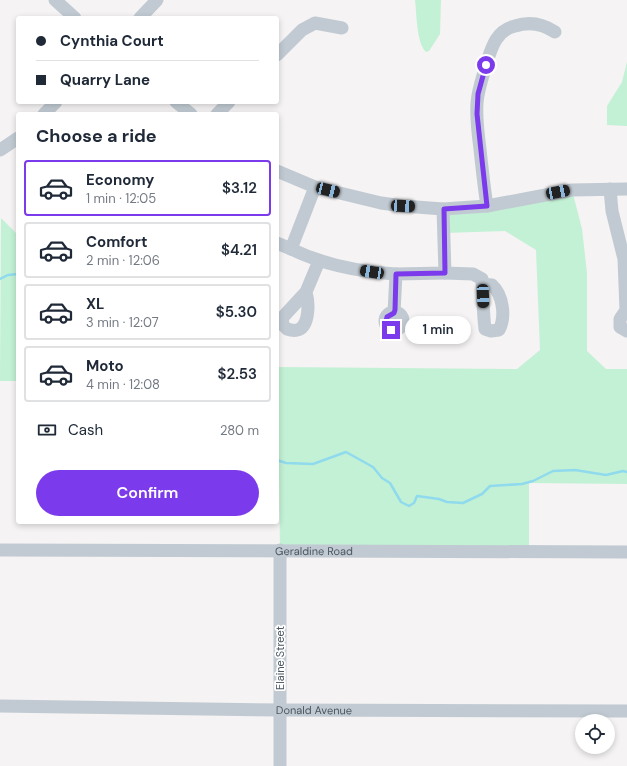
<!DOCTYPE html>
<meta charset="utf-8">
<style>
:root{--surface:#fff;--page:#f6f6f7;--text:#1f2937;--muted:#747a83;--line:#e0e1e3;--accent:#7c3aed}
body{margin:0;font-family:"DM Sans",sans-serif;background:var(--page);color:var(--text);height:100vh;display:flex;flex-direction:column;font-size:15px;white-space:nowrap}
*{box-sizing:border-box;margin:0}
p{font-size:13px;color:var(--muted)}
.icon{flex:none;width:22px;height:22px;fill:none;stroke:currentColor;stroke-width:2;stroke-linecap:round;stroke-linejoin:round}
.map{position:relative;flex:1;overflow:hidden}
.drawer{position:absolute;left:16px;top:112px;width:263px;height:412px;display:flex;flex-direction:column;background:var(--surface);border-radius:4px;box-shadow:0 2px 6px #0003}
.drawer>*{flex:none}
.top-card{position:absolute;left:16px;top:16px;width:263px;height:88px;border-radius:4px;box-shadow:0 2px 6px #0003;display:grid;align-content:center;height:88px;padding:0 20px;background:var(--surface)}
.buttons{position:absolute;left:575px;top:714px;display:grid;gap:8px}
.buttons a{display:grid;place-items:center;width:40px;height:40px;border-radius:50%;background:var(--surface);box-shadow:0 2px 6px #0003;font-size:20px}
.end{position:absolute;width:18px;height:18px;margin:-9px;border:5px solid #7c3aed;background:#fff;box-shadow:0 0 0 2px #fff}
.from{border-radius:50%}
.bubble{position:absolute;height:28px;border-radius:14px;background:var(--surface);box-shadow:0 2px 6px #0003;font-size:13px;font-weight:600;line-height:28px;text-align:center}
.car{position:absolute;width:12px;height:24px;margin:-12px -6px;border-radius:5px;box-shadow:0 0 3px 1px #0007;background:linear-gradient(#222 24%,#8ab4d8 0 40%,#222 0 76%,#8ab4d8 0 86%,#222 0)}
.top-card b{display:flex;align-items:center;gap:14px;height:38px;font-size:15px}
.top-card b+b{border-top:1px solid var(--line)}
.top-card i{width:10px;height:10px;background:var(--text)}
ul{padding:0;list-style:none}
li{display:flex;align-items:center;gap:12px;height:56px;margin:0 8px 6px;padding:0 12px;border:2px solid var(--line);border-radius:4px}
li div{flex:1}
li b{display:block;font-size:15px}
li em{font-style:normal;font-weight:600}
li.active{border-color:var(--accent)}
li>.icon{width:36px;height:36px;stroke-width:1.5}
h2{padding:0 20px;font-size:18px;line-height:48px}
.pay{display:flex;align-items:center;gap:10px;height:44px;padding:0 20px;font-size:15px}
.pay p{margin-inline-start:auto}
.button{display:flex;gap:8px;margin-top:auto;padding:8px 20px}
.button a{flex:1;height:46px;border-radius:24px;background:var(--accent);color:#fff;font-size:16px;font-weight:600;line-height:46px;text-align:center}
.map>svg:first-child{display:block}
</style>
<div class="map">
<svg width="627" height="766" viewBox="0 0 627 766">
<rect width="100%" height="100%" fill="#f5f3f3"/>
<!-- green -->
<g fill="#c3f1d5">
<path d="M415 0H441L440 34 429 51 426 52C416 42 417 14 415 0Z"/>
<path d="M627 62V126L607 125V106L622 82Z"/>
<path d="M572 190 582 229 587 273V351L606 369H627V484L529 483V551L280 550 279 474 277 473V367L517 369 540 350 536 250 505 231 444 233 443 209Z"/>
<path d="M1 218 18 235V381H0Z"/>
</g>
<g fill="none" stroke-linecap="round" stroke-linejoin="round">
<!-- stream -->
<g stroke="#90daee" stroke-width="2.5">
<path d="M0 279 8 275 18 274"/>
<path d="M277 460 286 463 313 464 346 452 373 467 382 478 390 483 401 502 409 506 414 503 417 496 439 499 447 502 463 503 482 494 490 486 522 484 533 481 553 471 575 470 606 475 623 471 627 472"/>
</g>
<!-- minor -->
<g stroke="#c1cad2" stroke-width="13">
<path d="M55 0 75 18"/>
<path d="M140 18 157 0"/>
<path d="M277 55 302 30 315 23 342 28"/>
<path d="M176 102 191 114"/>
<path d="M44 114 56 102"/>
<path d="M217 114 229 102"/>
<path d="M0 150 18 138"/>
<path d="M277 171 315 187 381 203 403 206 443 209 487 206 572 190 627 189"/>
<path d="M610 189 612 211 624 259 626 310 620 319V327L627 331"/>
<path d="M487 206C484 187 482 168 480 149 478 134 476 118 477 103 478 89 483 76 487 62 492 46 497 30 515 26 530 21 543 24 555 32"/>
<path d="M277 243 291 249 315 187"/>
<path d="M291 249C324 265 359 272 396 274"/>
<path d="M445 273 473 274 482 279C483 296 483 313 485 329L491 331 499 330C506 317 503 295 492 285L482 284"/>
<path d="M306 292C309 302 310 327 297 330 294 331 290 330 287 329L282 324 283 317 306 292 319 261"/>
<circle cx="394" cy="321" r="9"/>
<path d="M394 313 396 274 445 273 443 209"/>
<path id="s1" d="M0 550 627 552"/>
<path id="s2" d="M0 706 280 710 627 711"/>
<path d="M280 766V550"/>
</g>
</g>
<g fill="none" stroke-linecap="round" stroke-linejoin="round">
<!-- route -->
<path stroke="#7c3aed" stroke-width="5" d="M391 330C386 327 385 323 387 317L394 313 395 310 396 274 445 273 444 209 487 206 477 114 478 94 486 65"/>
</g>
<g text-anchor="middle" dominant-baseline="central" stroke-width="3.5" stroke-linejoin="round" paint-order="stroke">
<!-- street labels -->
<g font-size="11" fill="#4a5661" stroke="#fff">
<text stroke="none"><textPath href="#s1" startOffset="314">Geraldine Road</textPath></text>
<text transform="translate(280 658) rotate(-90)">Elaine Street</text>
<text stroke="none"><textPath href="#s2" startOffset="314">Donald Avenue</textPath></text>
</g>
</g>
</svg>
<div class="buttons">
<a><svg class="icon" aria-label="locate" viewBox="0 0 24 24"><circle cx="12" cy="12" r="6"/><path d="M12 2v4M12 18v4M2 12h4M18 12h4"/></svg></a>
</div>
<i class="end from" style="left:486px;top:65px"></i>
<i class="end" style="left:391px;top:330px"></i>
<div class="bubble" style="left:405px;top:316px;width:66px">1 min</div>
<i class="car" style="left:328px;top:190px;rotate:104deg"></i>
<i class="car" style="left:558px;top:192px;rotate:79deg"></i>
<i class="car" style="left:403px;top:206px;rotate:93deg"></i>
<i class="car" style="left:372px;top:272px;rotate:279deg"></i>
<i class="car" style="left:483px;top:296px;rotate:178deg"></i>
<div class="top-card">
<b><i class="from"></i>Cynthia Court</b>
<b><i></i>Quarry Lane</b>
</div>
<section class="drawer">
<h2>Choose a ride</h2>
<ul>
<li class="active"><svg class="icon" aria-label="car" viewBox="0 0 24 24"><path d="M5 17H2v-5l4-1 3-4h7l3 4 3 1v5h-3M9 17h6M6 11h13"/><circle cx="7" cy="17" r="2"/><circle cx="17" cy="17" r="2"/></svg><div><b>Economy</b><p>1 min · 12:05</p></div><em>$3.12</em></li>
<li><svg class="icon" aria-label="car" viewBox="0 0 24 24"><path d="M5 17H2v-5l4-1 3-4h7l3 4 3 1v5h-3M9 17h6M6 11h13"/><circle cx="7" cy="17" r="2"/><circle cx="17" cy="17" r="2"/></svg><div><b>Comfort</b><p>2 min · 12:06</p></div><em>$4.21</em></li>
<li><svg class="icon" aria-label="car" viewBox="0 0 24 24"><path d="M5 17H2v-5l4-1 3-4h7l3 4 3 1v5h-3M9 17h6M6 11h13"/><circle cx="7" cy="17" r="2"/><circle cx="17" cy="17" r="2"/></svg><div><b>XL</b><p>3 min · 12:07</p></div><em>$5.30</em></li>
<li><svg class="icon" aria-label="car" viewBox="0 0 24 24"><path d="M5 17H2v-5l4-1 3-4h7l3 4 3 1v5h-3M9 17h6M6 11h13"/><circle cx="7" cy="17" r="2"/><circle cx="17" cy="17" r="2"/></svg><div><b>Moto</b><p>4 min · 12:08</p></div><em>$2.53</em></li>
</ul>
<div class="pay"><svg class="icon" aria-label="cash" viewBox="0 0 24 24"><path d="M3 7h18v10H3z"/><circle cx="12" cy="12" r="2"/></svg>Cash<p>280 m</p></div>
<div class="button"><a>Confirm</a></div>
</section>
</div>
